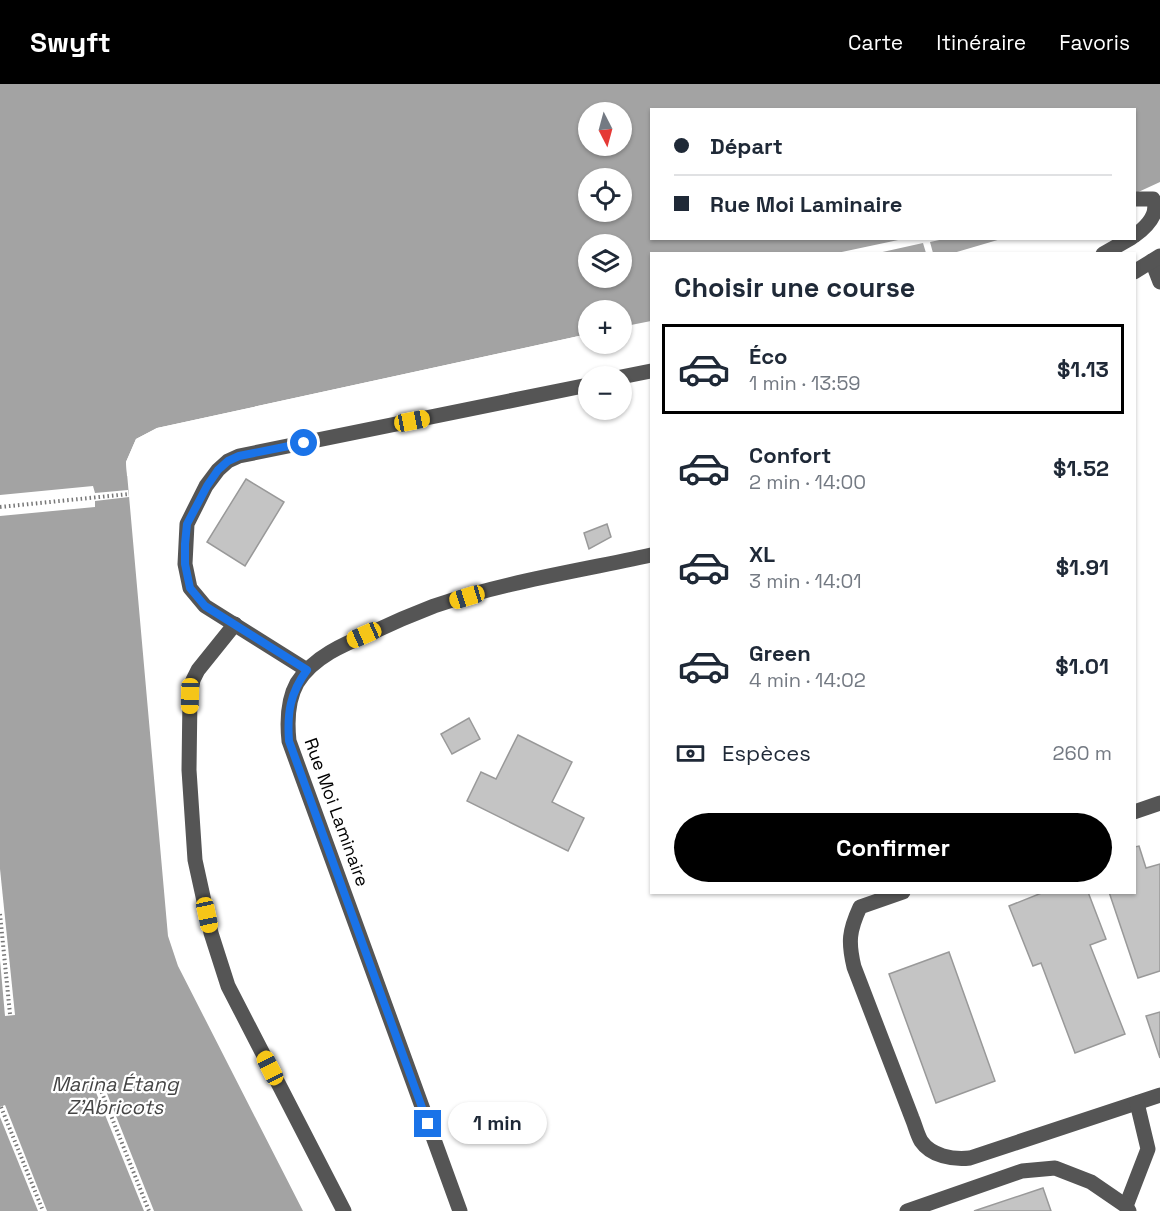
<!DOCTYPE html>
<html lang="fr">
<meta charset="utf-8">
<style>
:root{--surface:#fff;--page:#f2f2f3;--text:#1f2937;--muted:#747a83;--line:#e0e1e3;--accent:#000}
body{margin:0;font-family:"Space Grotesk",sans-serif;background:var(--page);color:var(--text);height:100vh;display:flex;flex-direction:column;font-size:22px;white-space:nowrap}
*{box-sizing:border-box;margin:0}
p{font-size:20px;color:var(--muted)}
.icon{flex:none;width:33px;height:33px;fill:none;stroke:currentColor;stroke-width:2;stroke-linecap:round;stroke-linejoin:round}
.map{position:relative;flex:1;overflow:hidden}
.details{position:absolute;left:650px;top:168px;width:486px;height:642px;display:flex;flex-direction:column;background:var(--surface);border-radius:0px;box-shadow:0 2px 4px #0004}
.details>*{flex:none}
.top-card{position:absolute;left:650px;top:24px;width:486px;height:132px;border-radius:0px;box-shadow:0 2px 4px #0004;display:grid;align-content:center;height:132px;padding:0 24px;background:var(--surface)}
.needle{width:39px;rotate:174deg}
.controls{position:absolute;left:578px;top:18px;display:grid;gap:12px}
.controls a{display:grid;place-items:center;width:54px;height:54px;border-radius:50%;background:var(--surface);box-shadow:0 2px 4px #0004;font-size:30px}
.end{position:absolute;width:27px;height:27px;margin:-14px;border:8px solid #1a73e8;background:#fff;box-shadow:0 0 0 3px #fff}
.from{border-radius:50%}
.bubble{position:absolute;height:42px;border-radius:21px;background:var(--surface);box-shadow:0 2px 4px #0004;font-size:20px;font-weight:700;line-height:42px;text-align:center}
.car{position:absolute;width:18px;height:36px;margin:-18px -9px;border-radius:8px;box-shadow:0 0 4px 2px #0007;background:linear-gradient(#f5c518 24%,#345 0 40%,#f5c518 0 76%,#345 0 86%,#f5c518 0)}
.top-card b{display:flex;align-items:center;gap:21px;height:57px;font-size:22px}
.top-card b+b{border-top:2px solid var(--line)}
.top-card i{width:15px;height:15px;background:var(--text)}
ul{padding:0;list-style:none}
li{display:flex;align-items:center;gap:18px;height:90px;margin:0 12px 9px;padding:0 12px;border:3px solid transparent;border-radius:0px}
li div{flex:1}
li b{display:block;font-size:22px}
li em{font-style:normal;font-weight:700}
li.on{border-color:var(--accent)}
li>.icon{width:54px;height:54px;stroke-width:1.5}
h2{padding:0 24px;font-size:27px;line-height:72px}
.pay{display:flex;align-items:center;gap:15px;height:66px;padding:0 24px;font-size:22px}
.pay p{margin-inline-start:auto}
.action{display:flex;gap:12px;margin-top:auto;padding:12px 24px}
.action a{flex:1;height:69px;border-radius:36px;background:var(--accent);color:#fff;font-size:24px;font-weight:700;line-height:69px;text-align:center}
header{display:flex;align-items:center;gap:36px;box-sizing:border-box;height:84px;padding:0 30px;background:var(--accent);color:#fff}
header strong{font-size:28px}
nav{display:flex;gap:33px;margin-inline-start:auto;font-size:21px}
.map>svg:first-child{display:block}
</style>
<header>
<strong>Swyft</strong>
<nav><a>Carte</a><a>Itinéraire</a><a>Favoris</a></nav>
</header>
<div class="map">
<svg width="1160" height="1127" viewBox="0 0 1160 1127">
<rect width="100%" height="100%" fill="#fff"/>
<!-- water -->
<path fill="#a3a3a3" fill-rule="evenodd" d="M0 0H1160V98L1134 110V26H651V154L1001 155 950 170H651V237L621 243V226H588V250L157 344 136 355 126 378 168 852 178 882 303 1127H0ZM588 28H621V62H588ZM588 94H621V128H588ZM588 160H621V194H588Z"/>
<!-- pier -->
<g fill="#fff">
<path d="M903 155H944L930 158 933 169H926L923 159 878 169H837Z"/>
<path d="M588 250V253L158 347 138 358 129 379 130 392H127L126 378 136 355 157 344Z"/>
<path d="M93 402 95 409 128 406 129 413 95 417V423L0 432V411Z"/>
<path d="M0 785 15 931 5 932 0 876Z"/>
<path d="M104 1002 154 1127H144L95 1006Z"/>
<path d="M5 1021 47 1127H38L0 1033V1023Z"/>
</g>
<!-- building -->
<g fill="#c4c4c4" stroke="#999" stroke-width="1.5">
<path d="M246 395 284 418 245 482 207 458Z"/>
<path d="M607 440 611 453 589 465 584 449Z"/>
<path d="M469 634 480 655 452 670 441 650Z"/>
<path d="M518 651 572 678 552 718 584 734 568 767 467 717 481 688 496 695Z"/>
<path d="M1139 762 1146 784 1160 780V887L1138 894 1109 808H1134V763Z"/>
<path d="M1044 808H1088L1106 855 1090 861 1125 950 1075 969 1041 879 1033 882 1009 822Z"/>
<path d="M949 868 995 997 936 1019 889 890Z"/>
<path d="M1160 928V974L1146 932Z"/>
<path d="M1043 1104 1051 1127H974Z"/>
</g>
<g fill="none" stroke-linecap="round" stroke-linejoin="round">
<!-- path -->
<g stroke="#777" stroke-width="4" stroke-dasharray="1.5 3" stroke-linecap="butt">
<path d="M0 423 129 410"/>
<path d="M0 830 10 930"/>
<path d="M100 1004 149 1127"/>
<path d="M1 1023 43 1127"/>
</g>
<!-- minor -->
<g stroke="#555" stroke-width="15">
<path d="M1134 115H1153C1160 130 1145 144 1134 152"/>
<path d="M1103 170 1131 154"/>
<path d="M1152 177 1160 198"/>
<path d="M1134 188 1160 172"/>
<path d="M621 293 651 287"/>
<path d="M235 540 198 586 193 596 190 612 189 686 195 776 211 849 228 902 344 1127"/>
<path d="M307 586 205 522 190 504 185 480 187 440 206 402 218 386 228 377 239 372 588 301"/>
<path d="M1134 728 1160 719"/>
<path d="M903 808 860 823C849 847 848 858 854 883L912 1034C915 1041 917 1050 921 1057 931 1072 953 1076 970 1074L1160 1011"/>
<path d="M1126 1122 1148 1065 1137 1019"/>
<path d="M460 1127 289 657C287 638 287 617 297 599 313 573 344 560 371 549 392 539 413 530 434 522 504 498 579 487 651 471"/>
<path d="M907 1127 1022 1087 1055 1084 1091 1098 1126 1122 1129 1127"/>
</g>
</g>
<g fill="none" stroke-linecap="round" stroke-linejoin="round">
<!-- route -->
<path stroke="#1a73e8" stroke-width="8" d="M304 359 239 372 228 377 218 386 207 402 187 440 185 460V480L190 504 205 522 307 586C290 609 287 629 289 657L428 1040"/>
</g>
<g text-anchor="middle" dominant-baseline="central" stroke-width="4.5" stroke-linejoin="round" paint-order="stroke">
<!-- street labels -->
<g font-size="18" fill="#000" stroke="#fff">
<text transform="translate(337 728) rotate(70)">Rue Moi Laminaire</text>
</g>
<!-- water labels -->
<g font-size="20" font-style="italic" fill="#444" stroke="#fff">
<text x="115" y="1000">Marina Étang<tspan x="115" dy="23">Z'Abricots</tspan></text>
</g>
</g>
</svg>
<div class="controls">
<a><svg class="needle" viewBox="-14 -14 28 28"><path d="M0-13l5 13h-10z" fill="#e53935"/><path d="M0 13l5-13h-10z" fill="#747a83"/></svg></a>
<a><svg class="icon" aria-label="locate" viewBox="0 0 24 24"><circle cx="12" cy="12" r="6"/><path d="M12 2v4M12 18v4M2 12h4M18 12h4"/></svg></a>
<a><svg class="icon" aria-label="layers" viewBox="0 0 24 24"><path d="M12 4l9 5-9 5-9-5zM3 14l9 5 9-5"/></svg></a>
<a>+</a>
<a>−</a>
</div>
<i class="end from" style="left:304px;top:359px"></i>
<i class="end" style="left:428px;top:1040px"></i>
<div class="bubble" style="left:448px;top:1018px;width:99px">1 min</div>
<i class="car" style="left:412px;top:337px;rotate:79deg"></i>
<i class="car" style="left:467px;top:513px;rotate:253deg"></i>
<i class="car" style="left:364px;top:551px;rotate:246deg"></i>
<i class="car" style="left:190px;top:612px;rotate:181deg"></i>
<i class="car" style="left:207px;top:831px;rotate:168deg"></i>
<i class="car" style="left:270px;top:984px;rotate:333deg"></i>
<div class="top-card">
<b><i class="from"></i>Départ</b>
<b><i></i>Rue Moi Laminaire</b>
</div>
<section class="details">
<h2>Choisir une course</h2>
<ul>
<li class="on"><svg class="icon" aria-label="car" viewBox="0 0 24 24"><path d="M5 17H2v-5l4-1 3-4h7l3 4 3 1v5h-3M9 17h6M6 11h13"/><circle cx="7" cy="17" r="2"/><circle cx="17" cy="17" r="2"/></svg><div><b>Éco</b><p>1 min · 13:59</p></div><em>$1.13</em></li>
<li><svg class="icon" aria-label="car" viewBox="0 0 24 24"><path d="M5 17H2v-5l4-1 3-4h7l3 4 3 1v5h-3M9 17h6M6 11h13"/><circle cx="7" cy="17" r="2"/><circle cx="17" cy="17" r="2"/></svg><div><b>Confort</b><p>2 min · 14:00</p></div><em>$1.52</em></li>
<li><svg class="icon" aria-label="car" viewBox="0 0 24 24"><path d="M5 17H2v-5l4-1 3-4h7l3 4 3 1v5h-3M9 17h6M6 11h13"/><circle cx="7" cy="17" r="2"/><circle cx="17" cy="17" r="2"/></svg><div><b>XL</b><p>3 min · 14:01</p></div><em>$1.91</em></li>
<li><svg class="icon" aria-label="car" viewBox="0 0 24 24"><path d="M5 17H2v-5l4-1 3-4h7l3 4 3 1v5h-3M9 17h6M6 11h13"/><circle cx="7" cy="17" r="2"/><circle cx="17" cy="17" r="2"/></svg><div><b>Green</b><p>4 min · 14:02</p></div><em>$1.01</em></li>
</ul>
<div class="pay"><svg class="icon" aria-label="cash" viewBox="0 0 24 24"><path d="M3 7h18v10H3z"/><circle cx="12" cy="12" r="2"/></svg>Espèces<p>260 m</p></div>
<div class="action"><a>Confirmer</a></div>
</section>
</div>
